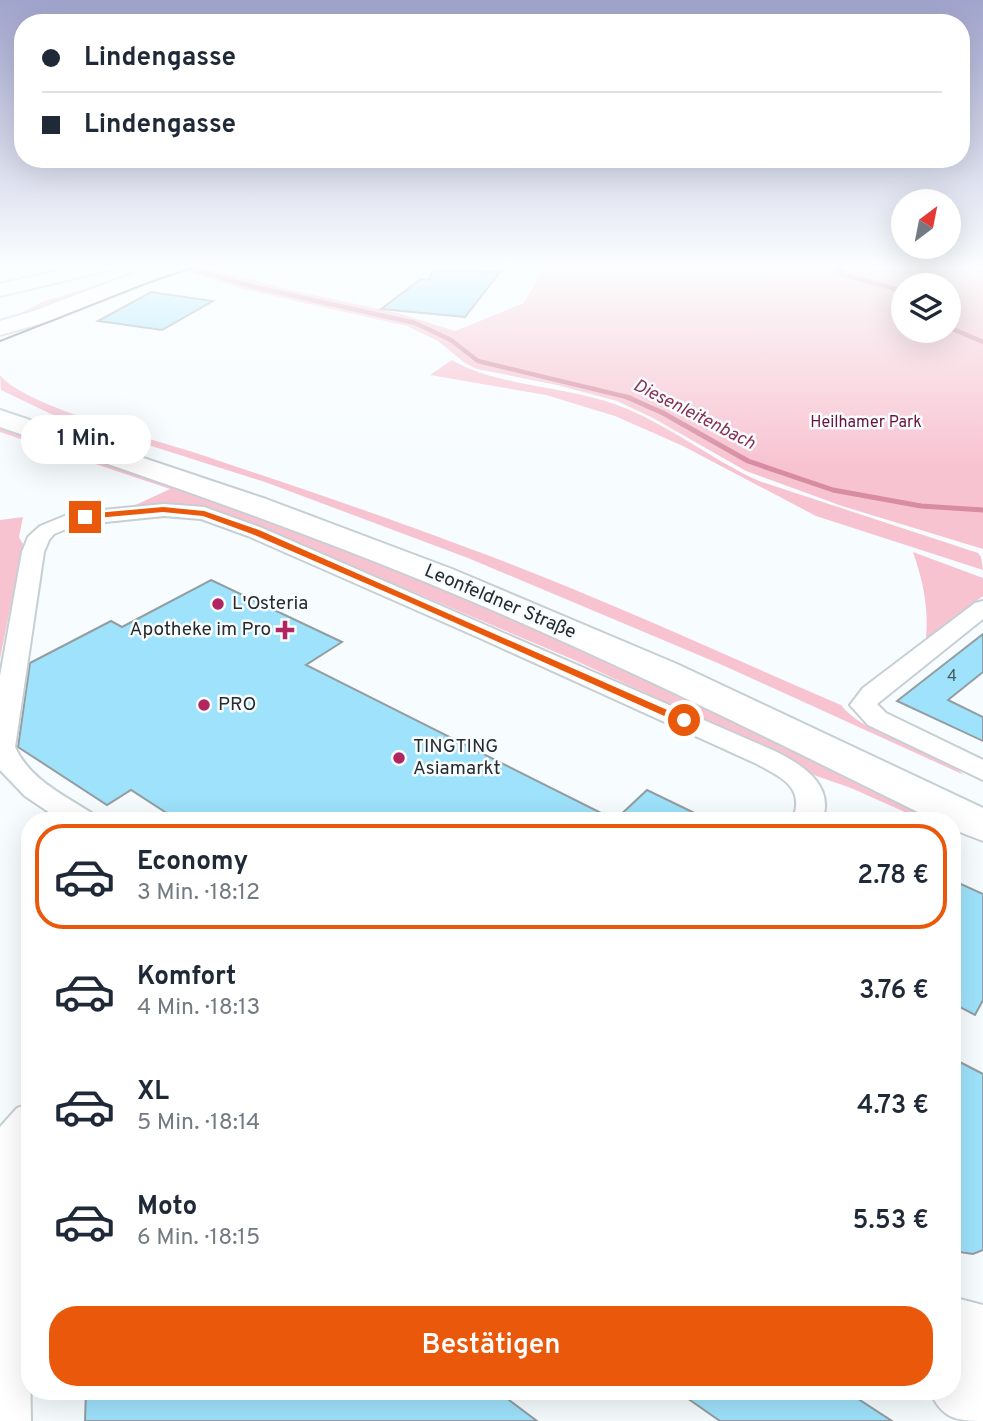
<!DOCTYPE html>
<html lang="de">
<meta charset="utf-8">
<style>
:root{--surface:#fff;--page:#f6f6f7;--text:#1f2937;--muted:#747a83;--line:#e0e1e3;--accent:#ea580c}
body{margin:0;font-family:Overpass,sans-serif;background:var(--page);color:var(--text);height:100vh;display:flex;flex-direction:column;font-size:26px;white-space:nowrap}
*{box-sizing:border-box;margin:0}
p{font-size:23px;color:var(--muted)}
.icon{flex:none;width:38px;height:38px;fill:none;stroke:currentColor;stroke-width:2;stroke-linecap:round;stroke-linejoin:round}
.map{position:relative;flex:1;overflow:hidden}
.side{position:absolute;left:21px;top:812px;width:940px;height:588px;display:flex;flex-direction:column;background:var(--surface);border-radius:28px;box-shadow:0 7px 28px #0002}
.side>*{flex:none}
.top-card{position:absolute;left:14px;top:14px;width:956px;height:154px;border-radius:28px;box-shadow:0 7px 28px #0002;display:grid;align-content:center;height:154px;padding:0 28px;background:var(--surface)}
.needle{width:46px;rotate:32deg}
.controls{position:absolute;left:891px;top:189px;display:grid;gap:14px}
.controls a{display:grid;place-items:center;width:70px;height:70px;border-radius:50%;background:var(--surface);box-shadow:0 7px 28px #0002;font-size:35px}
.end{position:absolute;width:32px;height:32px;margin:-16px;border:9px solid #ea580c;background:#fff;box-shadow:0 0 0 4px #fff}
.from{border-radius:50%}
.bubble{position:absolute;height:49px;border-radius:24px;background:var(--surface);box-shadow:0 7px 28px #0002;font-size:23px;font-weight:600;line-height:49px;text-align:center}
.top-card b{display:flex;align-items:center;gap:24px;height:66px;font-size:26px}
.top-card b+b{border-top:2px solid var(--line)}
.top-card i{width:18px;height:18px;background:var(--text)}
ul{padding:12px 0 0;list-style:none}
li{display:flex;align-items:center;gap:21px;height:105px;margin:0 14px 10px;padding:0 14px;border:4px solid transparent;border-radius:28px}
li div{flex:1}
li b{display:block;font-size:26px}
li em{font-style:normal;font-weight:600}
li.current{border-color:var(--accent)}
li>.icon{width:63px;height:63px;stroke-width:1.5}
.button{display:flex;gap:14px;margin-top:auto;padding:14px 28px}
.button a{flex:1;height:80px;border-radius:28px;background:var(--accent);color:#fff;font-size:28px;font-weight:600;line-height:80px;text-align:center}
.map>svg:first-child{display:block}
</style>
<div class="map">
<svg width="983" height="1421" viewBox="0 0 983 1421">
<rect width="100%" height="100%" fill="#f7fcff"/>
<!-- green -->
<g fill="#f8c3d1" fill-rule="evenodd">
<path d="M205 266 287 289 397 313 455 331 524 303 545 266H983V549L842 506 746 471 653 418 617 401 557 385 477 369 465 363 438 341 407 326 246 290 187 272ZM948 285V331H903V285Z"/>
<path d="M129 275 2 323 42 302Z"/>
<path d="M452 360C495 386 566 386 617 405 667 423 710 459 759 481L978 553 981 557 983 570 816 516 683 446 615 416 546 395 430 375Z"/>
<path d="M0 375C24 407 162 441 205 456 290 485 376 513 460 545 589 592 715 651 841 705 866 737 934 748 964 775L720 664 468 558 265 482 51 414 1 390Z"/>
<path d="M0 425 140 472 366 555 563 639 870 785 921 814 925 821 851 788 808 773 786 758 572 659 238 518 205 506 191 505 129 508 170 489 0 432Z"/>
<path d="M23 517 19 537 23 544 0 659V520Z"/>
<path d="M913 552 983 578V596L926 639C929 608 923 581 913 552Z"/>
</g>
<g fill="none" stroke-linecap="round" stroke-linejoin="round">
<!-- stream-far1 -->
<g stroke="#d78ca2" stroke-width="4.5">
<path d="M839 266 841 274 903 291"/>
<path d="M196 270 255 287 415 323 451 340 478 361 631 398"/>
<path d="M903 297 899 302 903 306"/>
<path d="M948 327 983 342"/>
</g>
<!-- stream -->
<path stroke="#d78ca2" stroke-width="5" d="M627 397 663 413 748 461 833 490 921 506 983 510"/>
</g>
<!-- building -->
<g fill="#9ee2fc" stroke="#949da1" stroke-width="2">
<path d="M434 270 500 272 465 317 381 309 421 279 428 280Z"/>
<path d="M151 292 164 294 213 301 162 330 98 321Z"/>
<path d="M211 580 342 642 306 665 615 820 647 790 711 821H179L131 790 107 805 18 747 30 663 111 621 122 627Z"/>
<path d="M983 634V672L948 700 983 717V741L897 701Z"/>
<path d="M952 880 983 894V1000L975 1015 952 1003Z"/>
<path d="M952 1058 983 1074V1250L973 1254 952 1251Z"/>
<path d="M86 1391H497L537 1421H85Z"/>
<path d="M677 1391H846L892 1421H720Z"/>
</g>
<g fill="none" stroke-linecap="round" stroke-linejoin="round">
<defs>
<g id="street">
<path d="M164 504 204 507 262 528 777 752C804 766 835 786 822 821H792C806 788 783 778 757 764L482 639 248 536 201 519 164 516 76 525 54 534 49 540 44 552 15 747C30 780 64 795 93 814L98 821H62L25 796 0 770V676L22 552 28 537 40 526 72 513Z"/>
<path d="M983 601V619L877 704 886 713 983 760V780L868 725 850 705 863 688 975 603Z"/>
<path d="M30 1103V1150L27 1168 31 1421H0V1127L17 1108Z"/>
<path d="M952 1297 983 1305V1421C956 1421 941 1418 930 1391H952Z"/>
</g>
<g id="primary">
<path d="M79 266H113L110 270 0 296V284Z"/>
<path d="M152 266H179L176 270 50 321 0 335V321L34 311Z"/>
<path d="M0 410 266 499 452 569 677 664 983 808V841L952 829V821H936C768 738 601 654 428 583 287 525 144 476 0 427Z"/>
</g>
</defs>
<!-- street casing -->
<use href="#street" stroke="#c6cfd3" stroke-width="4"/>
<!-- primary casing -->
<use href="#primary" stroke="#c6cfd3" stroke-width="4"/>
<!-- street -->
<use href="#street" fill="#fff" fill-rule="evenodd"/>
<!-- primary -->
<use href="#primary" fill="#fff" fill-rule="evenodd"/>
<!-- tram -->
<path stroke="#727678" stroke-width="2" d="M0 341 148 283 198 266"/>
</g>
<!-- sky -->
<linearGradient id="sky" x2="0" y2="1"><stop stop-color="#a1a4cc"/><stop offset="0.57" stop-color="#fbfeff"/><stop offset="1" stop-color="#fbfeff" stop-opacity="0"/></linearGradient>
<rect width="983" height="465" fill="url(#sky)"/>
<!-- route -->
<path fill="#ea580c" d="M163 507 204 511 259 530 690 720 680 723 402 599 252 534 203 516 163 512 85 519 80 517 85 514Z"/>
<!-- markers -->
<g fill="#b12561" stroke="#f7fcff" stroke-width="2.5">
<circle cx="218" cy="604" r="7"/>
<path d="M281.5 619.5h7v7h7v7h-7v7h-7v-7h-7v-7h7z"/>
<circle cx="204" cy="705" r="7"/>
<circle cx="399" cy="758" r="7"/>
</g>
<g text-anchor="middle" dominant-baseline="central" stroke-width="5" stroke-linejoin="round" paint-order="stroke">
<!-- far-park labels -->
<g font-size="16" fill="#6b1239" stroke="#f7fcff">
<text x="866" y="423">Heilhamer Park</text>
</g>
<!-- number labels -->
<g font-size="16" fill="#465961">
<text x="952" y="677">4</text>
</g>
<!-- far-water labels -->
<g font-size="18" font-style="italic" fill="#893051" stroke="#f7fcff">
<text transform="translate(694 415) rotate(27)">Diesenleitenbach</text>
</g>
<!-- street labels -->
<g font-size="19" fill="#282b2d" stroke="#f7fcff">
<text transform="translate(500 602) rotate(23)">Leonfeldner Straße</text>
</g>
<!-- poi labels -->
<g font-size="19" fill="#282b2d" stroke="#f7fcff" text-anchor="start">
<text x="232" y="604">L'Osteria</text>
<text x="271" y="630" text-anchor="end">Apotheke im Pro</text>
<text x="218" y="705">PRO</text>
<text x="413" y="747">TINGTING<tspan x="413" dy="22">Asiamarkt</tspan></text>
</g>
</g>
</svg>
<div class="controls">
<a><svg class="needle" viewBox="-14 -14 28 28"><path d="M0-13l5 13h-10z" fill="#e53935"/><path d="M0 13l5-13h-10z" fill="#747a83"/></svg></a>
<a><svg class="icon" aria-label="layers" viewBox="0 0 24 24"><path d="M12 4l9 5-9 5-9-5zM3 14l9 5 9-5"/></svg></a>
</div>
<i class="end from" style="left:684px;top:720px"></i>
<i class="end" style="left:85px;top:517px"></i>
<div class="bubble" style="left:21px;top:415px;width:130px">1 Min.</div>
<div class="top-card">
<b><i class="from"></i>Lindengasse</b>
<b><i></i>Lindengasse</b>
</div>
<section class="side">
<ul>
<li class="current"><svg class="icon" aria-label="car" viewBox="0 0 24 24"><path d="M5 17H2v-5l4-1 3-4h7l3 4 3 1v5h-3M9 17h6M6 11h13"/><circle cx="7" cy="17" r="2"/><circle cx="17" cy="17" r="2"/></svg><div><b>Economy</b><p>3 Min. · 18:12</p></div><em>2.78 €</em></li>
<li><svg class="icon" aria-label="car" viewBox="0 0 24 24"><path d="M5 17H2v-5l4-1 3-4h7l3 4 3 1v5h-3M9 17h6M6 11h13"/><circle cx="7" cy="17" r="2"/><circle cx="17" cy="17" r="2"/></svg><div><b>Komfort</b><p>4 Min. · 18:13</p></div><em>3.76 €</em></li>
<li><svg class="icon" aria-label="car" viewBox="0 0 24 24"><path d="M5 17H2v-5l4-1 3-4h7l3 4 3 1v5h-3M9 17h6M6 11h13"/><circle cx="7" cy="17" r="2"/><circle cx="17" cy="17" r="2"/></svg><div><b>XL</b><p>5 Min. · 18:14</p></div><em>4.73 €</em></li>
<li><svg class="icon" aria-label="car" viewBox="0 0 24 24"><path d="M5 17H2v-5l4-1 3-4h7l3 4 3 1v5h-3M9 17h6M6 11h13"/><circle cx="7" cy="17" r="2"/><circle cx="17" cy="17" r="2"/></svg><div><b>Moto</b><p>6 Min. · 18:15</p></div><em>5.53 €</em></li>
</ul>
<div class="button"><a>Bestätigen</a></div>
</section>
</div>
